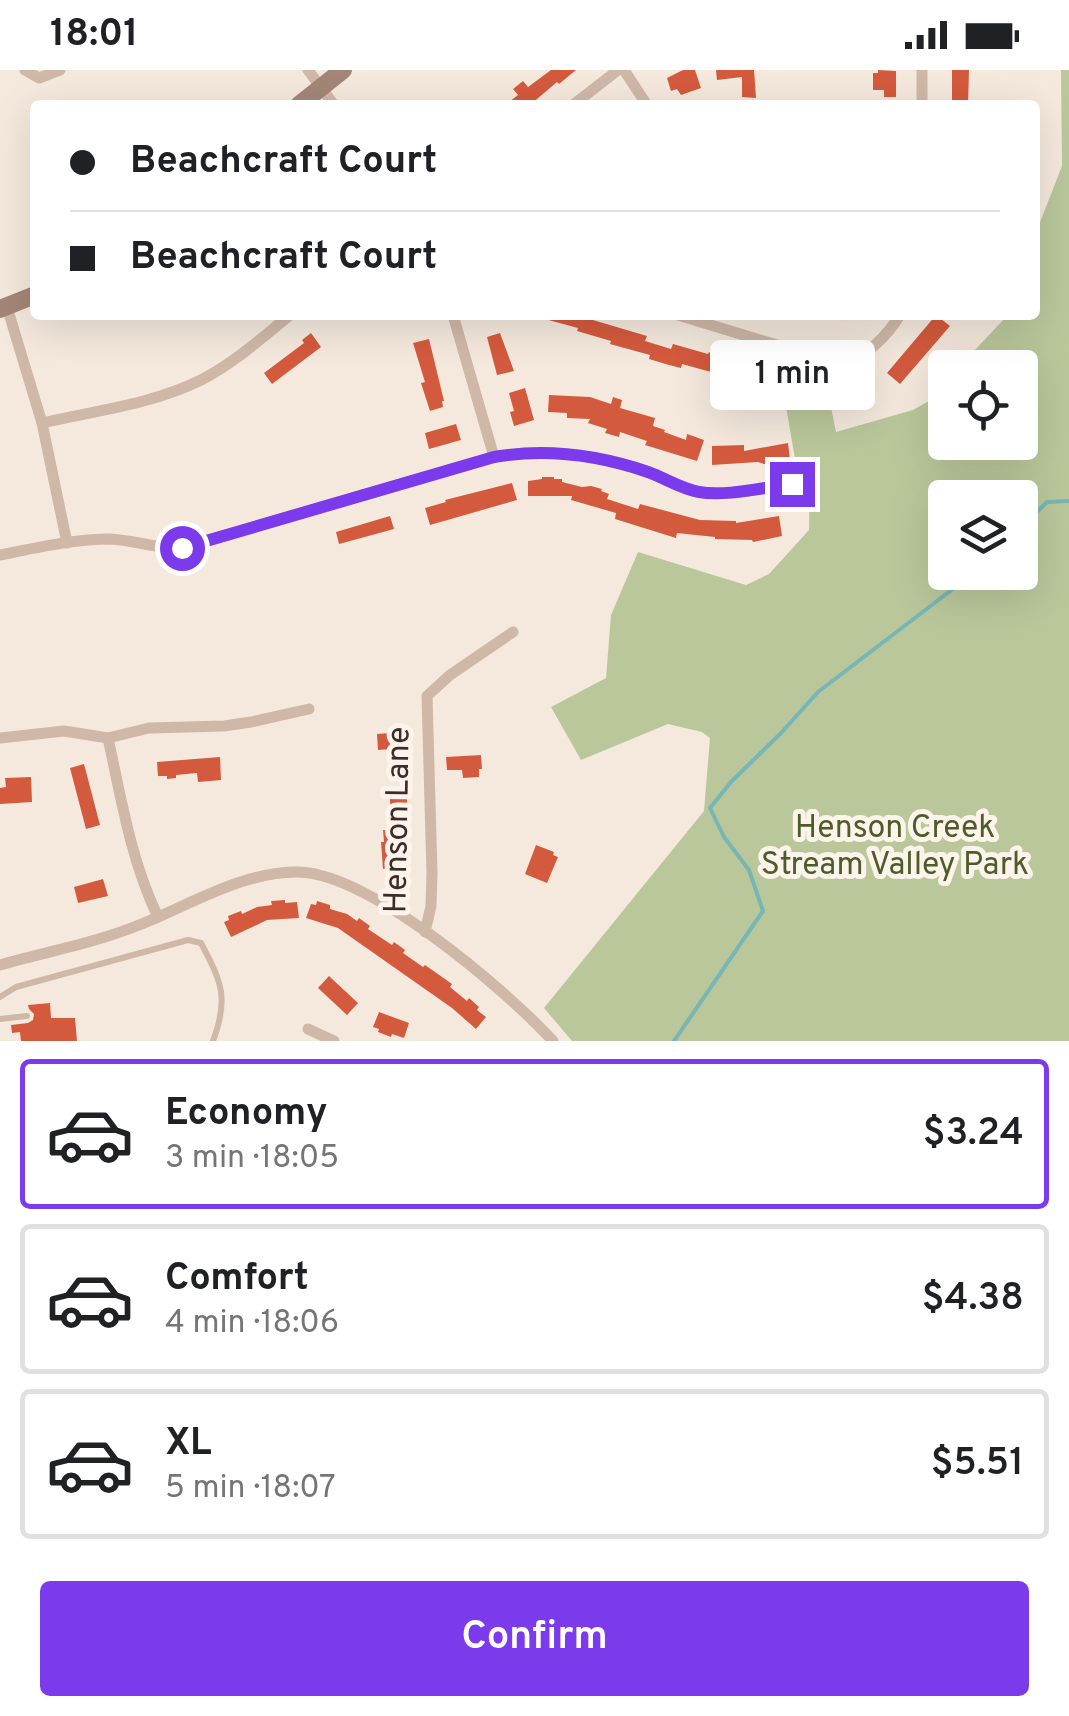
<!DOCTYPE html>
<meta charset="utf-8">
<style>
:root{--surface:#fff;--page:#f2f2f2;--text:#202124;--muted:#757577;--line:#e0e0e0;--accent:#7c3aed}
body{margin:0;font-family:Overpass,sans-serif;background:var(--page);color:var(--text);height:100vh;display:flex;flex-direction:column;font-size:38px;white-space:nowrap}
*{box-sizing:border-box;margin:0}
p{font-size:32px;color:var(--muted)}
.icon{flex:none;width:55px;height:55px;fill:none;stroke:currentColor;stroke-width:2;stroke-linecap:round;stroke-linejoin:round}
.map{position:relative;height:971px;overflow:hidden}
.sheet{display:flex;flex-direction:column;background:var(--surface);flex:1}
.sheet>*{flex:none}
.top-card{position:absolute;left:30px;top:30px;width:1010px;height:220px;border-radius:10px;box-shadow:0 10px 40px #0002;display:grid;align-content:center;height:220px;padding:0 40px;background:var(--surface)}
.buttons{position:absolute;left:928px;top:280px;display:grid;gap:20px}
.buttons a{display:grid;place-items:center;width:110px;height:110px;border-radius:10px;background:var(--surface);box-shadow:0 10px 40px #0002;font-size:50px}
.end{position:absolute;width:45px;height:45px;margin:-22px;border:12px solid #7c3aed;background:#fff;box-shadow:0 0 0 5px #fff}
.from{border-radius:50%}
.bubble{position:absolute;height:70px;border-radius:10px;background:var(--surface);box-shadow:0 10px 40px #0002;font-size:32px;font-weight:600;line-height:70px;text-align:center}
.top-card b{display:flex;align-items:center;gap:35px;height:95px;font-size:38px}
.top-card b+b{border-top:2px solid var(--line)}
.top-card i{width:25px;height:25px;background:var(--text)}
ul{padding:18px 0 0;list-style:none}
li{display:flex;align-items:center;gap:30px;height:150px;margin:0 20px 15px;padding:0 20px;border:5px solid var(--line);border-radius:10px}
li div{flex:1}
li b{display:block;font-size:38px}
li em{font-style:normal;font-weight:600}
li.current{border-color:var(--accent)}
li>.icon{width:90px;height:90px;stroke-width:1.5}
.action{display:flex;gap:20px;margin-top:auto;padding:20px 40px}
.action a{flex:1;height:115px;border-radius:10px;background:var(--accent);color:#fff;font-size:40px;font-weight:600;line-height:115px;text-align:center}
.status{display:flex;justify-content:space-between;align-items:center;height:70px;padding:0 50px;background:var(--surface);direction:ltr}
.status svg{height:28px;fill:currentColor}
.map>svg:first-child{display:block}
</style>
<div class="status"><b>18:01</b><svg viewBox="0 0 49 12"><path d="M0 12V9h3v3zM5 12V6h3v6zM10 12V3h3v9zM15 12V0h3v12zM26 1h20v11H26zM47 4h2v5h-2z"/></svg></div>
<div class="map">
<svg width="1069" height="971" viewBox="0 0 1069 971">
<rect width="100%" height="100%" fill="#f5e9dd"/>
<!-- green -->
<path fill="#bac79b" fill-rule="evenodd" d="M1061 0H1069V971H572L544 938 704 741 710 668 702 662 668 654 581 690 551 637 606 608 611 545 638 482 746 515 769 504 809 460 810 399 797 400 786 337 830 332 836 362 913 340 929 331 945 313V372H1020V298L959 297 1005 248V245H1035V165L1062 96ZM945 428H1020V502H945Z"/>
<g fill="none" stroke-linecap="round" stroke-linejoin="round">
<!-- stream -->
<g stroke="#78b6b6" stroke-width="4">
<path d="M1020 458 1047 432 1069 431"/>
<path d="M674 971 763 841 749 800 724 767 710 738 731 712 781 663 818 622 975 502"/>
</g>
</g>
<!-- building -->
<g fill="#d45a3d">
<path d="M551 0H576L559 14 557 12 530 35H505L518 25 513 19 523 11 528 17Z"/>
<path d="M683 0H695L701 18 681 25 677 19 671 21 667 8Z"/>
<path d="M716 0H754L756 28 742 27V7L717 10Z"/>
<path d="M878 0 896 1V27H884V20H873V3H878Z"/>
<path d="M952 0H969L968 35H952Z"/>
<path d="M541 245H576L647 266 645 271 671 279 673 274 708 284 709 282 720 285 719 288 748 296 749 293 759 297 758 299 766 304 811 316 807 329 801 327 800 332 778 327 779 322 722 305 682 294 681 298 669 295 649 289 650 285 610 274 611 271 577 261 578 258 541 248Z"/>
<path d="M936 245 950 256 900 314 887 303Z"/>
<path d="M311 263 321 277 272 314 264 303 304 273 302 270Z"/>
<path d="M500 263 514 301 497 305 487 267Z"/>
<path d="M429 269 444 331H442L443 337 430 341 421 313 425 312 413 273Z"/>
<path d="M525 318 534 350 514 356 510 342 514 341 509 323Z"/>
<path d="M549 325 590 327 611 334 613 327 622 330 620 338 655 348 653 356 665 360 664 362 686 370 687 364 704 370 697 391 645 375 647 371 620 362 619 367 605 363 607 359 588 353 590 349 567 348V343L548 342Z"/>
<path d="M456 354 461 370 429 379 425 363Z"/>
<path d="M788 373 790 391 764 394 758 392 712 395V376L744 375V381Z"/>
<path d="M542 407H554V409H562V412L582 417 591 416 602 419 601 421 609 424 607 429 638 439 640 434 700 450 736 451V453L779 446 782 466 753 472 752 470 715 469V467L677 463 676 468 615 449 616 443 571 430 572 426H528V411L542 409Z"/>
<path d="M512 413 517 430 430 455 425 438 446 432 445 430Z"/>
<path d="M390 446 394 459 339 474 336 462Z"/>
<path d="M403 662 404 698 393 699 392 679 378 680 377 664Z"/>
<path d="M481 685 482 699H479V707L463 708 462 700H447L446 687Z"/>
<path d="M220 687 221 710 198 712 197 703 176 705V708L167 709V706H158L157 692Z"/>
<path d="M84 694 100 755 86 759 70 698Z"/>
<path d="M31 707 32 732 0 734V718L6 717 5 708Z"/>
<path d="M407 728 408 749H406V771H404L403 798 383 799 381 772H384L383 760H391L390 729Z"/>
<path d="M536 775 554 782 553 785 558 787 547 813 525 804Z"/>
<path d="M103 809 108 826 78 833 74 817Z"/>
<path d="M285 830V833L297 832 299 848 267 850 231 867 224 852 229 850 228 846 241 841 242 844 257 837 272 835 271 831Z"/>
<path d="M317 831 330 835V839L347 844 357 851 359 848 370 856 368 859 392 875 394 872 405 880 403 883 423 897 425 895 452 914 450 917 467 931 469 928 479 937 477 940 486 947 476 959 452 938 338 858 306 848 311 834 316 835Z"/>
<path d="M329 906 358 933 347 945 318 918Z"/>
<path d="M50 933 51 948H75L77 971H21L20 962 12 963 11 955 28 953 33 950 34 944 29 939 28 935Z"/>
<path d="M379 942 409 953 404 968 392 964 391 967 378 962 379 959 373 957Z"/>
</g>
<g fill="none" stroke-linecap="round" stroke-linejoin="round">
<!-- service -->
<g stroke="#cfb8a7" stroke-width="6">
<path d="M0 927 16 917 188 870 201 873C222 913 229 928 213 971"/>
<path d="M0 949 27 946"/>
</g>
<!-- minor -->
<g stroke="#cfb8a7" stroke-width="11">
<path d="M25 0 39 8 60 0"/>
<path d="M308 0 334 35"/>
<path d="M624 0 647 35"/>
<path d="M922 0V35"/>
<path d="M573 35 618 0"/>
<path d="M7 237 42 353 67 473"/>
<path d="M453 245 494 387"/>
<path d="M678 245 842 295C866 287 887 266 900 245"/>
<path d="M42 353C94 341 153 334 201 310 234 293 262 268 290 245"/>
<path d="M0 485C36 478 73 469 110 469 134 470 157 479 181 478L494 387C547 378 598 385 648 402 665 408 681 419 699 422 726 427 764 418 792 414"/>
<path d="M0 668 64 661 108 668 149 658 224 656 251 652 309 639"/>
<path d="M108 668C121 728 131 791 158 847"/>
<path d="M425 862 431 836 432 803 427 626 450 605 513 562"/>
<path d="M0 895C46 882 95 873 139 855 190 835 241 802 297 802 368 802 505 919 553 971"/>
<path d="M308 959 334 971"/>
</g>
<!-- secondary -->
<g stroke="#a48678" stroke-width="18">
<path d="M299 35 343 0"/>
<path d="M0 239 35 225"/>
</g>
</g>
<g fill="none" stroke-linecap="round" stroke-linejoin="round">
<!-- route -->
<path stroke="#7c3aed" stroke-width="12" d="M182 478 494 387C547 378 598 385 648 402 665 408 681 419 699 422 726 427 764 417 792 414"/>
</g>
<g text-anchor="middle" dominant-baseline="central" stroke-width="10" stroke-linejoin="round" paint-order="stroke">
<!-- street labels -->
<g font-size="32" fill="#3b2d28" stroke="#fcf3eb">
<text transform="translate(399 750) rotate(-89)">Henson Lane</text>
</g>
<!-- park labels -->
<g font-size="32" fill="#4c5d29" stroke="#fcf3eb">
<text x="895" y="759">Henson Creek<tspan x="895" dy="37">Stream Valley Park</tspan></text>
</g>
</g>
</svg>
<div class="buttons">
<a><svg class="icon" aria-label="locate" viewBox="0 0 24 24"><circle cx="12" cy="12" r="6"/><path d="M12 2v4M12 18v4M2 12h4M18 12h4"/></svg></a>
<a><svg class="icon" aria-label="layers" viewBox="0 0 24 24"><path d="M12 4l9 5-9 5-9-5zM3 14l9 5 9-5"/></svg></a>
</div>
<i class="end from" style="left:182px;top:478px"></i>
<i class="end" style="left:792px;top:414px"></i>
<div class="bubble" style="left:710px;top:270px;width:165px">1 min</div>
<div class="top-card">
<b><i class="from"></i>Beachcraft Court</b>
<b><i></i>Beachcraft Court</b>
</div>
</div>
<section class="sheet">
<ul>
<li class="current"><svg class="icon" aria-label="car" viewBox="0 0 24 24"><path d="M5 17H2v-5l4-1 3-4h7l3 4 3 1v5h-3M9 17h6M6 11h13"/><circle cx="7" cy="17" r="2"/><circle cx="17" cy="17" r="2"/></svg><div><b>Economy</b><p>3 min · 18:05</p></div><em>$3.24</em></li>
<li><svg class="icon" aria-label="car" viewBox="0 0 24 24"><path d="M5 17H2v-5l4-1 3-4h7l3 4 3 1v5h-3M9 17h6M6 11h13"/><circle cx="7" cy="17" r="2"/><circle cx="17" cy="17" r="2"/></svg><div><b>Comfort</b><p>4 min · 18:06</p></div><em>$4.38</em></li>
<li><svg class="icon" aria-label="car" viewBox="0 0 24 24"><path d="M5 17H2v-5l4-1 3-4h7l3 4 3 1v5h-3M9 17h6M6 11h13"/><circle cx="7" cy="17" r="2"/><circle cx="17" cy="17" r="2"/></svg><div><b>XL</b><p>5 min · 18:07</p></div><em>$5.51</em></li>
</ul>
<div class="action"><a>Confirm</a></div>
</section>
